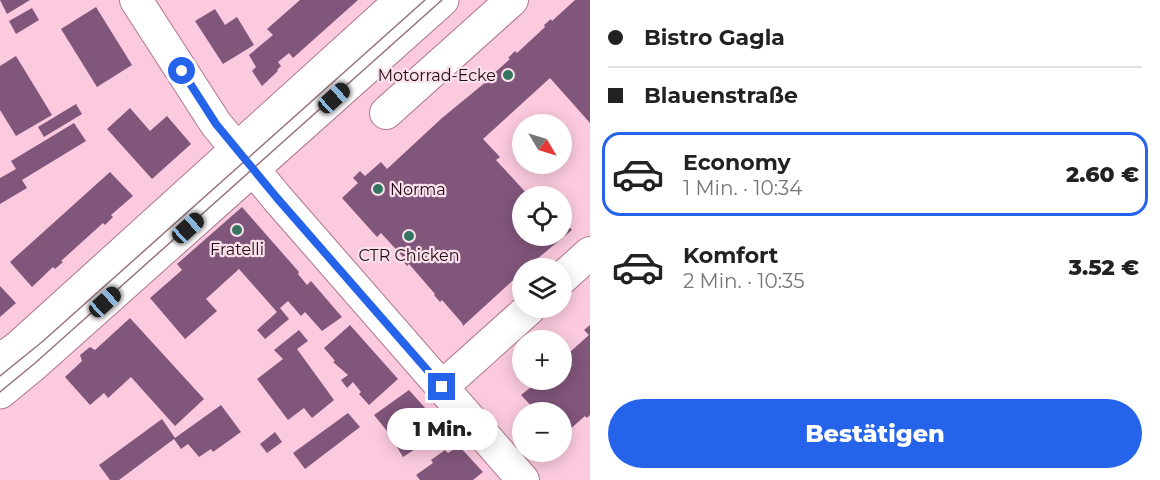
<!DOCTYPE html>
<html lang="de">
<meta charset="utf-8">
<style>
:root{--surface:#fff;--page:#f6f6f6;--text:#222;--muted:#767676;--line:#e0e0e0;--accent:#2563eb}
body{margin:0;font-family:Montserrat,sans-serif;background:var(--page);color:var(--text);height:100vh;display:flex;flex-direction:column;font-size:22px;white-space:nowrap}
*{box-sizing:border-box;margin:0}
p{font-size:20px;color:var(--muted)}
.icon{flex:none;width:33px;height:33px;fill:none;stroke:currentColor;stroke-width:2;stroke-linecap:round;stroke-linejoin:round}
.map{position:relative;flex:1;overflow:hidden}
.drawer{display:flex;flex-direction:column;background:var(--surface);width:570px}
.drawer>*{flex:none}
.guide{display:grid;align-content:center;height:132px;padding:0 18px;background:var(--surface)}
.needle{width:39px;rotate:128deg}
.controls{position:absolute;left:512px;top:114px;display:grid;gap:12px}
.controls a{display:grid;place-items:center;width:60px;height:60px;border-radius:50%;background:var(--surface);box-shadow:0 3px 15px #0003;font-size:30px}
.end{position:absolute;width:27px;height:27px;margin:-14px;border:8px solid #2563eb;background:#fff;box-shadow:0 0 0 3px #fff}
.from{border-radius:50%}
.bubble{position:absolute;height:42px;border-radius:21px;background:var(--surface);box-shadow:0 3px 15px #0003;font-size:20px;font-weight:800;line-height:42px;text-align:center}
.car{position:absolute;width:18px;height:36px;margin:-18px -9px;border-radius:8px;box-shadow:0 0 4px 2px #0007;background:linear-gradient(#222 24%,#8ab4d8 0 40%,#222 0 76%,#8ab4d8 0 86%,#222 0)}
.guide b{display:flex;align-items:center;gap:21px;height:57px;font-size:22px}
.guide b+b{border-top:2px solid var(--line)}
.guide i{width:15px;height:15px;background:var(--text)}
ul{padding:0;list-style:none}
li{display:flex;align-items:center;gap:18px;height:84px;margin:0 12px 9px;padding:0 6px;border:3px solid transparent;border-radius:18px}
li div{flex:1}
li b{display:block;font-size:22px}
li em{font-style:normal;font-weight:800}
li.selected{border-color:var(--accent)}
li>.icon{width:54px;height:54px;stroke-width:1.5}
.cta{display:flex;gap:12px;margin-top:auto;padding:12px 18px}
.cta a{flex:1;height:69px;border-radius:36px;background:var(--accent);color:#fff;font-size:24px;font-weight:800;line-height:69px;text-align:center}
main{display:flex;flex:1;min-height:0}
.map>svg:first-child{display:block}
</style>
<main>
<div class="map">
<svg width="590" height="480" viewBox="0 0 590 480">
<rect width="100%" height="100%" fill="#fccadf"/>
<!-- building -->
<g fill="#81567b">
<path d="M0 0H30L7 14Z"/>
<path d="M300 0H358L293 58 289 53 278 62 281 66 277 70 278 71 262 86 252 71 256 67 249 55 273 35 267 29Z"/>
<path d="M575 0H590V123L550 78 483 139 500 157 496 160 529 196H522V236H561V218L572 230 526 268H522V272L463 326 462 323 442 300 440 302 434 295 435 294 409 264 407 266 401 259 403 257 381 233 377 237 342 198 358 183 353 178 360 171 365 176 381 162 387 169 442 118 492 77 491 76 510 59 508 58 515 51 517 53 545 27 544 25 551 19 552 21Z"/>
<path d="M96 7 132 65 97 87 61 29Z"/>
<path d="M32 8 39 20 16 34 9 21Z"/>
<path d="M215 9 225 25 237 17 254 45 223 64 195 21Z"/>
<path d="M16 56 52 115 16 136 0 110V66Z"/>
<path d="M76 104 82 114 44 137 38 127Z"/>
<path d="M130 108 150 131 167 116 191 144 152 179 107 129Z"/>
<path d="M74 123 86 141 22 180 27 188 0 204V178L16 169 11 161Z"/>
<path d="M110 172 133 196 111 215 113 217 105 225 103 223 61 261 63 262 55 269 53 267 32 287 10 262Z"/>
<path d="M242 207 299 272 298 274 307 285 311 281 342 317 322 331 305 312 301 316 288 301 280 308 289 319 265 339 257 330 277 312 239 269 206 299 217 311 185 339 150 298 182 270 177 264Z"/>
<path d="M0 286 16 303 0 317Z"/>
<path d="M130 318 204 399 175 426 131 377 108 398 104 393 90 405 65 377 82 361 80 355 90 347 95 350Z"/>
<path d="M350 325 398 379 369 405 359 394 361 392 353 382 347 388 341 380 348 375 333 362 335 361 324 348Z"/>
<path d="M590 325V415L587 418 585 416 561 437V412H537L521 395 536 383 533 380H561V360L589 335 584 330Z"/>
<path d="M299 330 308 341 297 349 334 400 312 418 304 408 288 420 257 379 283 359 274 350Z"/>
<path d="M409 390 434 418 415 435 423 444 403 457 397 447 408 441 394 425 387 431 374 415Z"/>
<path d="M221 405 241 432 213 452 211 449 199 457 188 444 181 449 174 439 119 480H110L99 465 162 419 175 438Z"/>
<path d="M348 413 360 427 305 469 293 453Z"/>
<path d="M443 428 452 436 436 448 428 438Z"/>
<path d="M275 432 282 442 267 453 260 444Z"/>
<path d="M459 446 483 472 473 480H420L416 475 433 463 431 460 445 450 448 453Z"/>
</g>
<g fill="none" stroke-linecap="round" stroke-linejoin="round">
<defs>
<g id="minor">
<path d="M136 0 216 124 277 198 523 480"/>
<path d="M386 113 512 0"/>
<path d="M561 279 590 253"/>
<path d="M442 387 530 308"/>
</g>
<g id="major">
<path d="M0 361 19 347 402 0"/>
<path d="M0 392 34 364 442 0"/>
</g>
</defs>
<!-- minor casing -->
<use href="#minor" stroke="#ae758e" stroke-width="34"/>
<!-- major casing -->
<use href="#major" stroke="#ae758e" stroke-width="35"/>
<!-- minor -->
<use href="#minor" stroke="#fff" stroke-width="32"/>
<!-- major -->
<use href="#major" stroke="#fff" stroke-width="33"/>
<!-- tram -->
<g stroke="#987383" stroke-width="1.5">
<path d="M0 376 42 342 425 0"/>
<path d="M0 392 34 364 442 0"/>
</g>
</g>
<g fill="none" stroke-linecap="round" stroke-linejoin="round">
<!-- route -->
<path stroke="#2563eb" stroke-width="8" d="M182 71 216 124 277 198 442 387"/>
</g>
<!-- markers -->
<g fill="#367562" stroke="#f9e0ea" stroke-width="2">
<circle cx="508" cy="75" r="6"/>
<circle cx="378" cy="189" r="6"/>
<circle cx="237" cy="230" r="6"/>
<circle cx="409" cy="236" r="6"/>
</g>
<g text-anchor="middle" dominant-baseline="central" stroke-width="4.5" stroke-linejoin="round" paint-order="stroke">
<!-- poi labels -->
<g font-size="16" fill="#210c16" stroke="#f9e0ea">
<text x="496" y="75" text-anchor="end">Motorrad-Ecke</text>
<text x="390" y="189" text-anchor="start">Norma</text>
<text x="237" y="249">Fratelli</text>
<text x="409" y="255">CTR Chicken</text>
</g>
</g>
</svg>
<div class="controls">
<a><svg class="needle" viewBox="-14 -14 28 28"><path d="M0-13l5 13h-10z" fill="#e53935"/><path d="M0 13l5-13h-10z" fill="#767676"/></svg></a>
<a><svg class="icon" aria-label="locate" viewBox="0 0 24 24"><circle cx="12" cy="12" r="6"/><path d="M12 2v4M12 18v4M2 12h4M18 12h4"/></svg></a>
<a><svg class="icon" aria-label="layers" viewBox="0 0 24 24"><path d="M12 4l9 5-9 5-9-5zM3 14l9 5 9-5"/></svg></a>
<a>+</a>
<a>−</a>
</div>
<i class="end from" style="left:182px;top:71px"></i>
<i class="end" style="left:442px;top:387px"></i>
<div class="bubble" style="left:387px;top:408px;width:111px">1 Min.</div>
<i class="car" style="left:334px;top:98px;rotate:48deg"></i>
<i class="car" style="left:188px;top:228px;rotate:48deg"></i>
<i class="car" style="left:105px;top:302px;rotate:48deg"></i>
</div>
<section class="drawer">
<div class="guide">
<b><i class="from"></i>Bistro Gagla</b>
<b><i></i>Blauenstraße</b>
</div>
<ul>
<li class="selected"><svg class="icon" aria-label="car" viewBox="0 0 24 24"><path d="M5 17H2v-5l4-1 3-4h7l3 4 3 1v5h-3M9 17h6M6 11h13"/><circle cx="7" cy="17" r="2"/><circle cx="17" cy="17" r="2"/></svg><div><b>Economy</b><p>1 Min. · 10:34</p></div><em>2.60 €</em></li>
<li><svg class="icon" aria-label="car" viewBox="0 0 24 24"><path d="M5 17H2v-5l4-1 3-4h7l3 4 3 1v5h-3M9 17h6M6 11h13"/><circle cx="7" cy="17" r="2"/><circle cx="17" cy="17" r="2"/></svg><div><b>Komfort</b><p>2 Min. · 10:35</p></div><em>3.52 €</em></li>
</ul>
<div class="cta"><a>Bestätigen</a></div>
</section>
</main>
